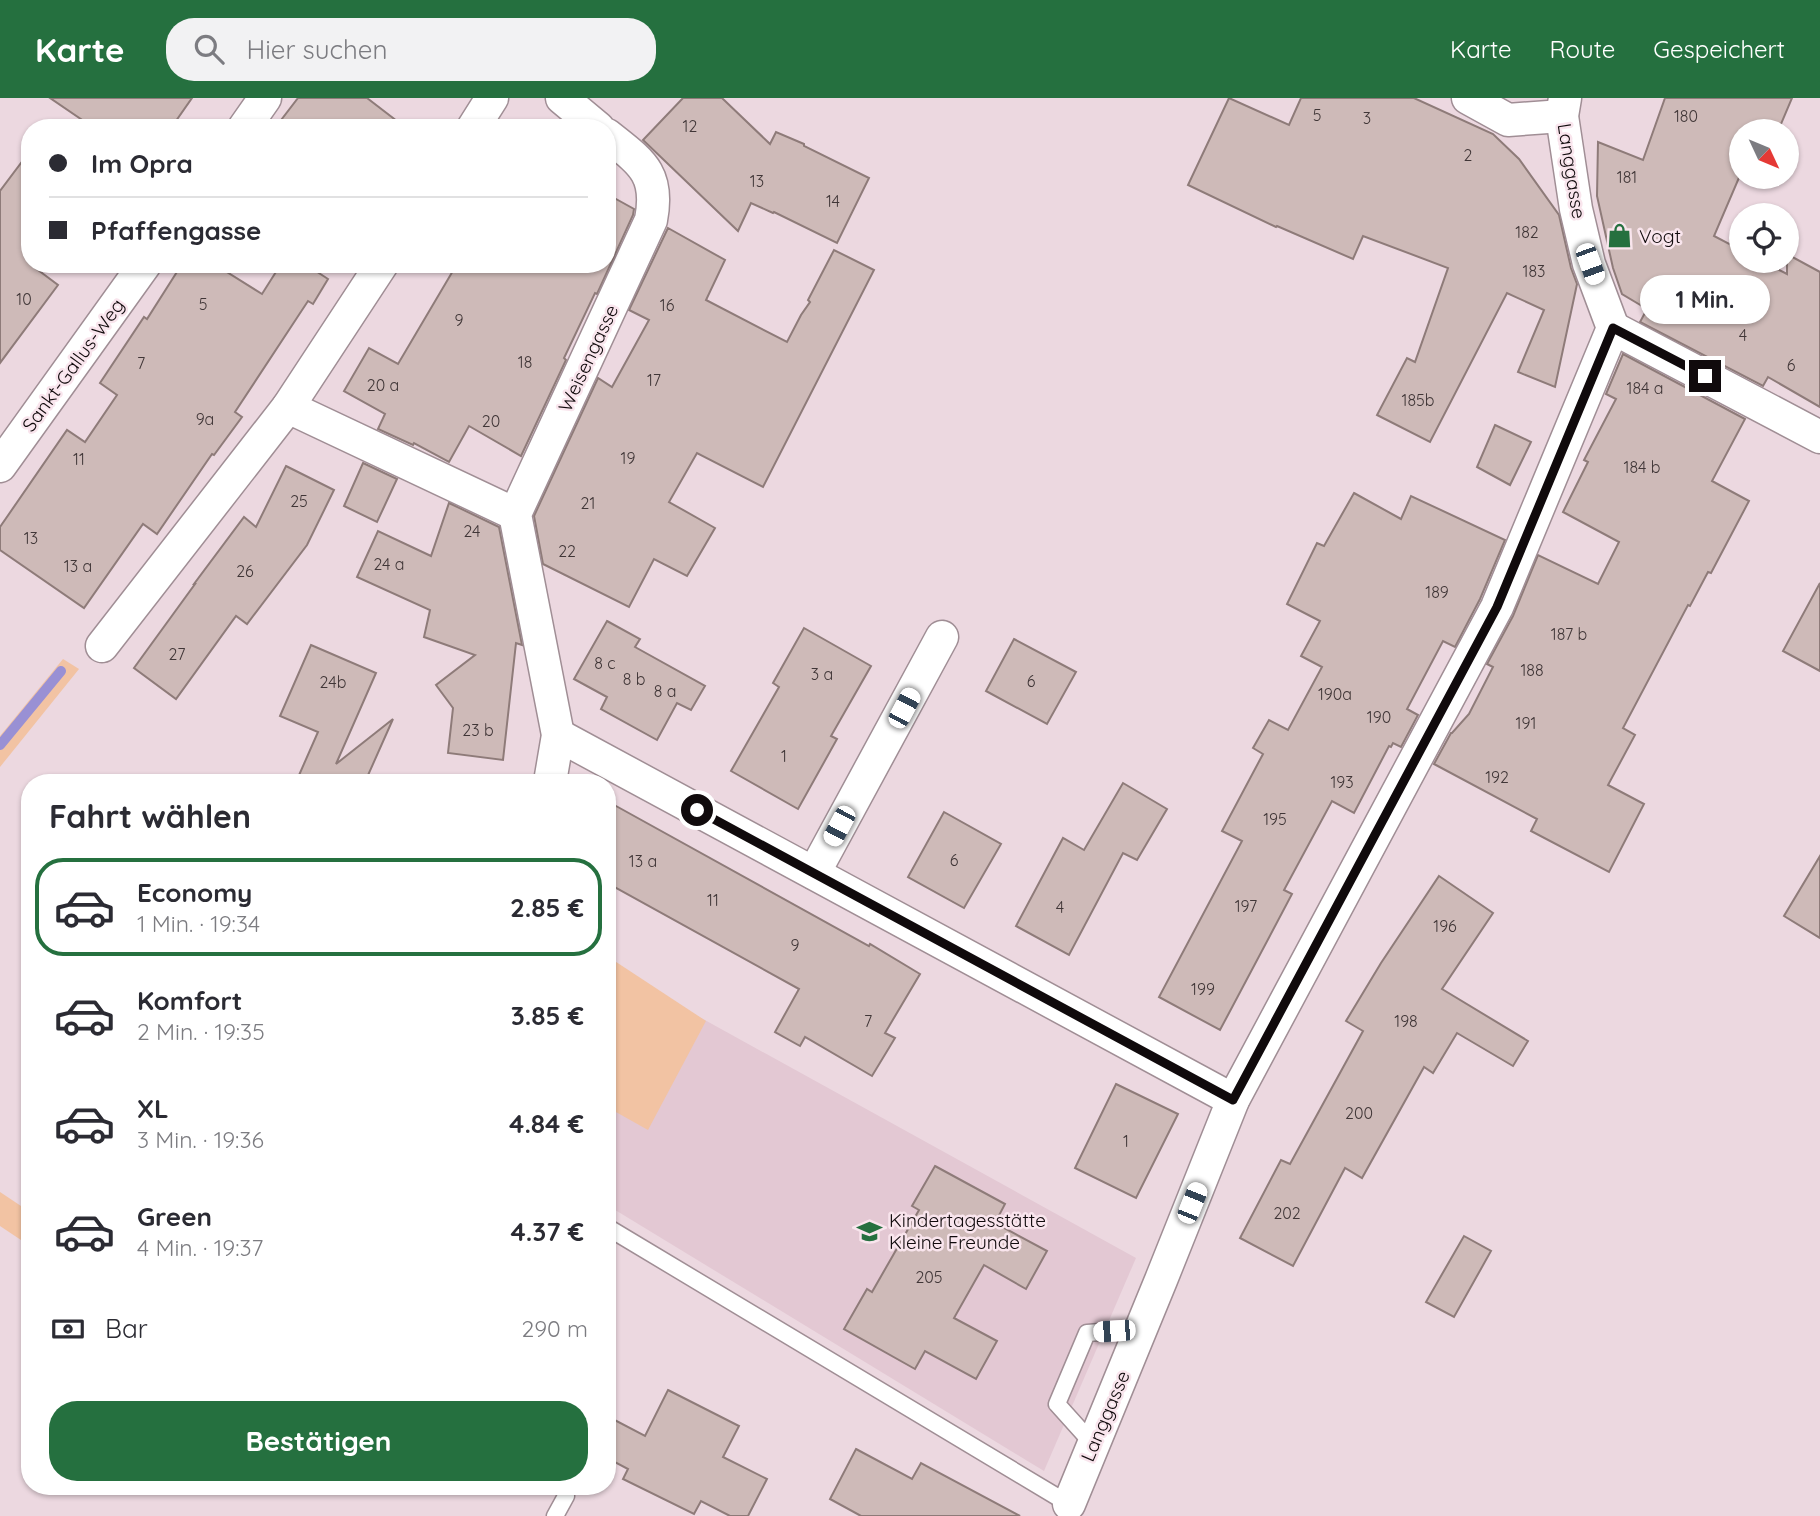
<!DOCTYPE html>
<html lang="de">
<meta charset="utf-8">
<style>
:root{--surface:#fff;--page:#f2f2f3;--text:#2b2b33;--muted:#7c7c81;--line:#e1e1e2;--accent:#25703f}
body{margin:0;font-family:Quicksand,sans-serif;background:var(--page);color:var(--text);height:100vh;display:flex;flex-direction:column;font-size:26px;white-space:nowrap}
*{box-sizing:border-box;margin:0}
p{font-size:23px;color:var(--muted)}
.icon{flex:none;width:38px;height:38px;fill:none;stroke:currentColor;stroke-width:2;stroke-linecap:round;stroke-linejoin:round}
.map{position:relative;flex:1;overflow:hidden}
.panel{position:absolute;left:21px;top:676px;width:595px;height:721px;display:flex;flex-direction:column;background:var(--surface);border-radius:28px;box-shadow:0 2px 5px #0004}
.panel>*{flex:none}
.hud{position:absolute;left:21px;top:21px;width:595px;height:154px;border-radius:28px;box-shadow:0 2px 5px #0004;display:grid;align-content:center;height:154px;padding:0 28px;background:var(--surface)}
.needle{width:46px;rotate:134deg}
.controls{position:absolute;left:1729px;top:21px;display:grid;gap:14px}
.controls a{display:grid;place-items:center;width:70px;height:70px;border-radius:50%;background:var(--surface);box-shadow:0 2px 5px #0004;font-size:35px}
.end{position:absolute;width:32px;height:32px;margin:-16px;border:9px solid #100a0c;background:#fff;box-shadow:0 0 0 4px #fff}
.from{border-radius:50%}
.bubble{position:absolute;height:49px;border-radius:24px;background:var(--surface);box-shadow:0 2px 5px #0004;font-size:23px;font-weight:800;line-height:49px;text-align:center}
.car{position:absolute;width:21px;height:42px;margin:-21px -10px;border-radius:9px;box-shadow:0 0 5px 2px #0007;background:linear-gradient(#fff 24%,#345 0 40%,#fff 0 76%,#345 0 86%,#fff 0)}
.hud b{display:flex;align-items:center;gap:24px;height:66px;font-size:26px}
.hud b+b{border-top:2px solid var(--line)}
.hud i{width:18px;height:18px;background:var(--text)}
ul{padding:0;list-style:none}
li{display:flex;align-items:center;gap:21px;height:98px;margin:0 14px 10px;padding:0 14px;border:4px solid transparent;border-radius:28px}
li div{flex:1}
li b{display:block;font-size:26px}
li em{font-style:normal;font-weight:800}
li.current{border-color:var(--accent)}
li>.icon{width:63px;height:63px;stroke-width:1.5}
h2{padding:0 28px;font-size:32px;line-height:84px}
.pay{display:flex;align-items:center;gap:18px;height:77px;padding:0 28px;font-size:26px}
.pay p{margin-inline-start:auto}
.button{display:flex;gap:14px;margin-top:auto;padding:14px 28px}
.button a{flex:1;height:80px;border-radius:28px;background:var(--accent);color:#fff;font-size:28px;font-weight:800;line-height:80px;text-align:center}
header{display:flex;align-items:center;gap:42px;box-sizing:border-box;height:98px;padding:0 35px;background:var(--accent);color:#fff}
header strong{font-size:33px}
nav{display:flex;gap:38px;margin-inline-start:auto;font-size:24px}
.search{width:490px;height:63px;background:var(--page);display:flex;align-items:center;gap:18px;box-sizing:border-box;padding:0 24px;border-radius:28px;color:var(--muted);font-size:26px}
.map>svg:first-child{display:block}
</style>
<header>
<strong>Karte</strong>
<div class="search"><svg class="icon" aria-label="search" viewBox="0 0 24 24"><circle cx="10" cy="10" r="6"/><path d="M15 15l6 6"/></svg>Hier suchen</div>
<nav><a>Karte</a><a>Route</a><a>Gespeichert</a></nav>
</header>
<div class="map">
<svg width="1820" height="1418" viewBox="0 0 1820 1418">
<rect width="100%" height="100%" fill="#ecd8e0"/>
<!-- built -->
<path fill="#e3c8d3" d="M607 868 1136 1160 1044 1373 607 1107Z"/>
<!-- green -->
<g fill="#f2c3a3">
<path d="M63 561 79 571 0 669V638Z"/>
<path d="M607 858 706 923 648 1032 607 1009Z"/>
<path d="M0 1094 30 1114V1148L0 1128Z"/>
</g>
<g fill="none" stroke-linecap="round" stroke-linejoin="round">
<!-- stream -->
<path stroke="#9990d4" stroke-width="10" d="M0 647 61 573"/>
</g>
<!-- building -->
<g fill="#cebab8" stroke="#8e7b79" stroke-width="2">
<path d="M50 0H192L171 30H94Z"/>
<path d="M298 0H367L406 30H275Z"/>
<path d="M683 0H722L770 46 776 34 804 46V48L869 80 837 145 774 114 773 115 751 105 738 133 643 42Z"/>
<path d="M1229 0 1289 27 1301 0H1414L1493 36 1519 61 1559 117 1571 170 1577 186 1555 289 1518 274 1544 212 1507 195 1430 344 1377 317 1407 260 1415 264 1448 170 1363 138 1353 161 1277 128 1276 129 1188 87Z"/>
<path d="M1665 0H1792L1778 33H1741V75L1714 138 1741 152V163H1762L1787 176V156L1820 174V309L1768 279 1763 288 1640 224 1647 211 1622 196 1613 170 1597 98 1598 44 1643 62Z"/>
<path d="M30 53V166L58 187 0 265V93Z"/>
<path d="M607 96 634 111 633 117 597 196 595 195 564 260 566 262 521 358 469 328 449 364 414 345 413 347 378 331 385 316 344 293 369 250 398 266 457 166H607Z"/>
<path d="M668 130 725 162 706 202 787 244 801 217 810 204 808 202 834 152 874 172 763 389 697 355 669 404 715 430 687 478 654 461 629 509 543 466 534 418 598 280 612 289 649 222 629 212Z"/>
<path d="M182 166H214L262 196 281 166H305L328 181 313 206 308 203 235 314 242 319 214 357 212 356 157 436 143 426 84 510 0 452V429L67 332 85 344 117 297 100 285 144 219 147 221Z"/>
<path d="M1623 256 1745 321 1712 383 1749 403 1711 475 1708 474 1690 508 1688 507 1623 630 1635 637 1608 687 1644 706 1609 774 1531 733 1537 721 1434 666 1451 635H1452L1469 616 1493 569 1487 566 1513 518 1538 457 1598 486 1619 444 1563 414 1588 364 1584 362 1616 301 1606 296Z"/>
<path d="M1495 327 1531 344 1510 387 1477 369Z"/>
<path d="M363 365 397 381 377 424 344 408Z"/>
<path d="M286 368 334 392 307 447 247 526 236 518 176 601 134 570 195 486H194L244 419 256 429Z"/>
<path d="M1354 395 1401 421 1411 398 1505 442 1480 501 1455 549 1443 543 1407 611 1418 617 1401 649 1393 645 1391 649 1389 648 1354 715 1332 703 1284 792 1292 796 1220 932 1159 899 1242 743 1222 733 1263 656 1253 650 1269 622 1288 632 1322 569 1301 558 1320 523 1287 506 1317 445 1324 448Z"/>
<path d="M449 405 499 429 522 547 516 545 503 662 448 655 453 610 436 587 475 557 424 539 430 512 357 479 378 433 431 458Z"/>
<path d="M1820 485V573L1783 553Z"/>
<path d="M607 523 640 541 635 549 705 588 691 612 677 605 657 642 601 611 607 599 574 581Z"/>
<path d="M804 530 871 568 831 638 837 641 798 711 731 673 779 589 773 585Z"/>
<path d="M1014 541 1076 574 1047 626 986 593Z"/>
<path d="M311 547 376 575 336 666 393 621 365 684H296L318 634 280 618Z"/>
<path d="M1123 685 1167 711 1137 762 1123 755 1069 857 1016 828 1063 740 1084 752Z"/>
<path d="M607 703 869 848 870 846 920 876 885 935 895 940 872 978 805 939 800 948 775 934 799 891 607 785Z"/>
<path d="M944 714 1001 746 964 810 908 779Z"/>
<path d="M1820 758V840L1784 818Z"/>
<path d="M1439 778 1493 815 1442 891 1528 943 1513 968 1457 935 1433 975 1424 969 1362 1080 1345 1070 1293 1168 1240 1140 1281 1062 1290 1066 1363 933 1346 923 1381 865Z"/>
<path d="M1116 986 1178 1016 1136 1100 1075 1070Z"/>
<path d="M935 1068 1005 1106 995 1125 1047 1153 1026 1191 984 1167 954 1220 997 1243 976 1281 925 1253 915 1271 844 1231 867 1191 872 1194 919 1112 912 1108Z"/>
<path d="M1464 1138 1491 1153 1454 1219 1426 1204Z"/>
<path d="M668 1292 739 1328 723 1359 767 1381 748 1418H730L701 1403 694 1416 623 1381 628 1371 607 1360V1318L645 1338Z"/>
<path d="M856 1351 912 1381 921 1365 1020 1418H861L830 1401Z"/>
</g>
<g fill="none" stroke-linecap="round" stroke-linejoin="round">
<defs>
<g id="lane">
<path d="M607 1129 1069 1406 1067 1409"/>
<path d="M1093 1346 1057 1306 1087 1235 1141 1231"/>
<path d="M555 1418 566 1398"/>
</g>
<g id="street">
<path d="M562 0 598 30"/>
<path d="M1468 0 1508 22 1562 18"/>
<path d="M244 30 265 0"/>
<path d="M473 30 492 0"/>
<path d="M1613 230 1820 339"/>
<path d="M288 309 382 166"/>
<path d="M0 368 145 166"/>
<path d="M102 548 288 309 515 416"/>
<path d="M558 637 1233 1002"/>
<path d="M550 684 558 637 515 416 651 122C660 75 641 64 607 37"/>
<path d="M814 775 942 539"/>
<path d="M1069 1406 1161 1182 1233 1002 1497 509 1613 230 1589 166 1576 111 1562 18 1565 0"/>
</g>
</defs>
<!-- lane casing -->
<use href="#lane" stroke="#a08e95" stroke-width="19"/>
<!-- street casing -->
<use href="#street" stroke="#a08e95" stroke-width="35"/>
<!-- lane -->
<use href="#lane" stroke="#fff" stroke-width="16"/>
<!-- street -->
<use href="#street" stroke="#fff" stroke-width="32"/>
</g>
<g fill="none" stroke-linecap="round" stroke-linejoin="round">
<!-- route -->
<path stroke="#100a0c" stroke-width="9" d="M697 712 1233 1002 1497 509 1613 230 1705 278"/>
</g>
<!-- icons -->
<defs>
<symbol id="shop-bare" viewBox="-9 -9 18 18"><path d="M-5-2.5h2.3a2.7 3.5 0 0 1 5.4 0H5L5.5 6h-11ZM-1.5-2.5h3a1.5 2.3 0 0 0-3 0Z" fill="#25703f" stroke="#f9e5ed" stroke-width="2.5" paint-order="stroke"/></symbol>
<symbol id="school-bare" viewBox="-9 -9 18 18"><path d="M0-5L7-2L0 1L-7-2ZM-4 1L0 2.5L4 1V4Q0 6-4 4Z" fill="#25703f" stroke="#f9e5ed" stroke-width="2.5" paint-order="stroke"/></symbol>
</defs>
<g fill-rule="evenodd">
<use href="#shop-bare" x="1602" y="120" width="35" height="35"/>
<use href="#school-bare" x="852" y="1116" width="35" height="35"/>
</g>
<g text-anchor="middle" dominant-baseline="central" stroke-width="5" stroke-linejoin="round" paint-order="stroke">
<!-- number labels -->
<g font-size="16" fill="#403637">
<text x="1317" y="17">5</text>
<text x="1686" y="18">180</text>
<text x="1367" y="20">3</text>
<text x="690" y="28">12</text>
<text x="1468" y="57">2</text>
<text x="1627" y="79">181</text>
<text x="757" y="83">13</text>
<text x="833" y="103">14</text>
<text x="1527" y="134">182</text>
<text x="1534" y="173">183</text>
<text x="24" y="201">10</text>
<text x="203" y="206">5</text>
<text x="667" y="207">16</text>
<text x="459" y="222">9</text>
<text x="1743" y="237">4</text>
<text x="525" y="264">18</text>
<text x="141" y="265">7</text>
<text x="1791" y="267">6</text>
<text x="654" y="282">17</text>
<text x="383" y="287">20 a</text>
<text x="1645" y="290">184 a</text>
<text x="1418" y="302">185b</text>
<text x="205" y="321">9a</text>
<text x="491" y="323">20</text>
<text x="628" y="360">19</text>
<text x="79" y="361">11</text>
<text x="1642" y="369">184 b</text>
<text x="299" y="403">25</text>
<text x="588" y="405">21</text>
<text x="472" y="433">24</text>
<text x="31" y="440">13</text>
<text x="567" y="453">22</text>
<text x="389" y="466">24 a</text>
<text x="78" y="468">13 a</text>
<text x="245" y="473">26</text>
<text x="1437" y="494">189</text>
<text x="1569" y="536">187 b</text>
<text x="177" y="556">27</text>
<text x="605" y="565">8 c</text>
<text x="1532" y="572">188</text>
<text x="822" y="576">3 a</text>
<text x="634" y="581">8 b</text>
<text x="1031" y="583">6</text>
<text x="333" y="584">24b</text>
<text x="665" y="593">8 a</text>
<text x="1335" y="596">190a</text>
<text x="1379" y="619">190</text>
<text x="1526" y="625">191</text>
<text x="478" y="632">23 b</text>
<text x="784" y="658">1</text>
<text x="1497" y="679">192</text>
<text x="1342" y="684">193</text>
<text x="1275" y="721">195</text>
<text x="954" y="762">6</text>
<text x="643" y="763">13 a</text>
<text x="713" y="802">11</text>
<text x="1246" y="808">197</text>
<text x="1060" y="809">4</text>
<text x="1445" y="828">196</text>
<text x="795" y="847">9</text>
<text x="1203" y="891">199</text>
<text x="868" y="923">7</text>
<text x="1406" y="923">198</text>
<text x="1359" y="1015">200</text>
<text x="1126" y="1043">1</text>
<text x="1287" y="1115">202</text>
<text x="929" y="1179">205</text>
</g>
<!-- street labels -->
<g font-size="19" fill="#100a0c" stroke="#f9e5ed">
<text transform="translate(1572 73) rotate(81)">Langgasse</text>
<text transform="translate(588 260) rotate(-65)">Weisengasse</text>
<text transform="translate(73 267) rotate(-54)">Sankt-Gallus-Weg</text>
<text transform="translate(1105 1318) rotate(-67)">Langgasse</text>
</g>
<!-- poi labels -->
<g font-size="19" fill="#100a0c" stroke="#f9e5ed" text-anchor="start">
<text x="1639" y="138">Vogt</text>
<text x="889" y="1122">Kindertagesstätte<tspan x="889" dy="22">Kleine Freunde</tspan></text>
</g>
</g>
</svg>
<div class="controls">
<a><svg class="needle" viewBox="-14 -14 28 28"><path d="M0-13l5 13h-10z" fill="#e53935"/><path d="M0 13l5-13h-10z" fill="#7c7c81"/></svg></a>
<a><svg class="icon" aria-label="locate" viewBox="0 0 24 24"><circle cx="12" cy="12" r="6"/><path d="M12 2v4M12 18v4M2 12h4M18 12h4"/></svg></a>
</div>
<i class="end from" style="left:697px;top:712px"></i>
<i class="end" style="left:1705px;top:278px"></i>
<div class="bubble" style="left:1640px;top:177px;width:130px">1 Min.</div>
<i class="car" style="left:1590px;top:166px;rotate:160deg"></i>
<i class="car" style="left:904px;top:610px;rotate:28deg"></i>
<i class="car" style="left:839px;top:728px;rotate:208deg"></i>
<i class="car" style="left:1192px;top:1105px;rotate:22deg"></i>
<i class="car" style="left:1114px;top:1233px;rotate:266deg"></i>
<div class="hud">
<b><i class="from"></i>Im Opra</b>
<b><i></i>Pfaffengasse</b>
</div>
<section class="panel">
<h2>Fahrt wählen</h2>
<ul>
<li class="current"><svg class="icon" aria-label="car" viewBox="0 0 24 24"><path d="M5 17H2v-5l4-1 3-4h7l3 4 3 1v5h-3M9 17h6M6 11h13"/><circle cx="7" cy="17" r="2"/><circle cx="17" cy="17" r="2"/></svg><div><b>Economy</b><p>1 Min. · 19:34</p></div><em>2.85 €</em></li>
<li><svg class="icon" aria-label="car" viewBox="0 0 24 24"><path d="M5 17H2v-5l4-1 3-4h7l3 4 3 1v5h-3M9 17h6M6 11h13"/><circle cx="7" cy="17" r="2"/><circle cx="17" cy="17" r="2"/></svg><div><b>Komfort</b><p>2 Min. · 19:35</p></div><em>3.85 €</em></li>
<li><svg class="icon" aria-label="car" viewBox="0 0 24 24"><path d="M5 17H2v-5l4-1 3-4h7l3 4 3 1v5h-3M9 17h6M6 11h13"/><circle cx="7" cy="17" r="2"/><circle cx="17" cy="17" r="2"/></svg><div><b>XL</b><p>3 Min. · 19:36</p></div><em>4.84 €</em></li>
<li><svg class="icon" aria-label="car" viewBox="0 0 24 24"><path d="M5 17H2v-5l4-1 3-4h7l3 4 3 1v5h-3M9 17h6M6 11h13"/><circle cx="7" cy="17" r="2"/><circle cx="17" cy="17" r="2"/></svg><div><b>Green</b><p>4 Min. · 19:37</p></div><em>4.37 €</em></li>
</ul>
<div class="pay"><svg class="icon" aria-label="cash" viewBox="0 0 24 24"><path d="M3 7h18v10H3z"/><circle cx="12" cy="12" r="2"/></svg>Bar<p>290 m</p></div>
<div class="button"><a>Bestätigen</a></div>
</section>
</div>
